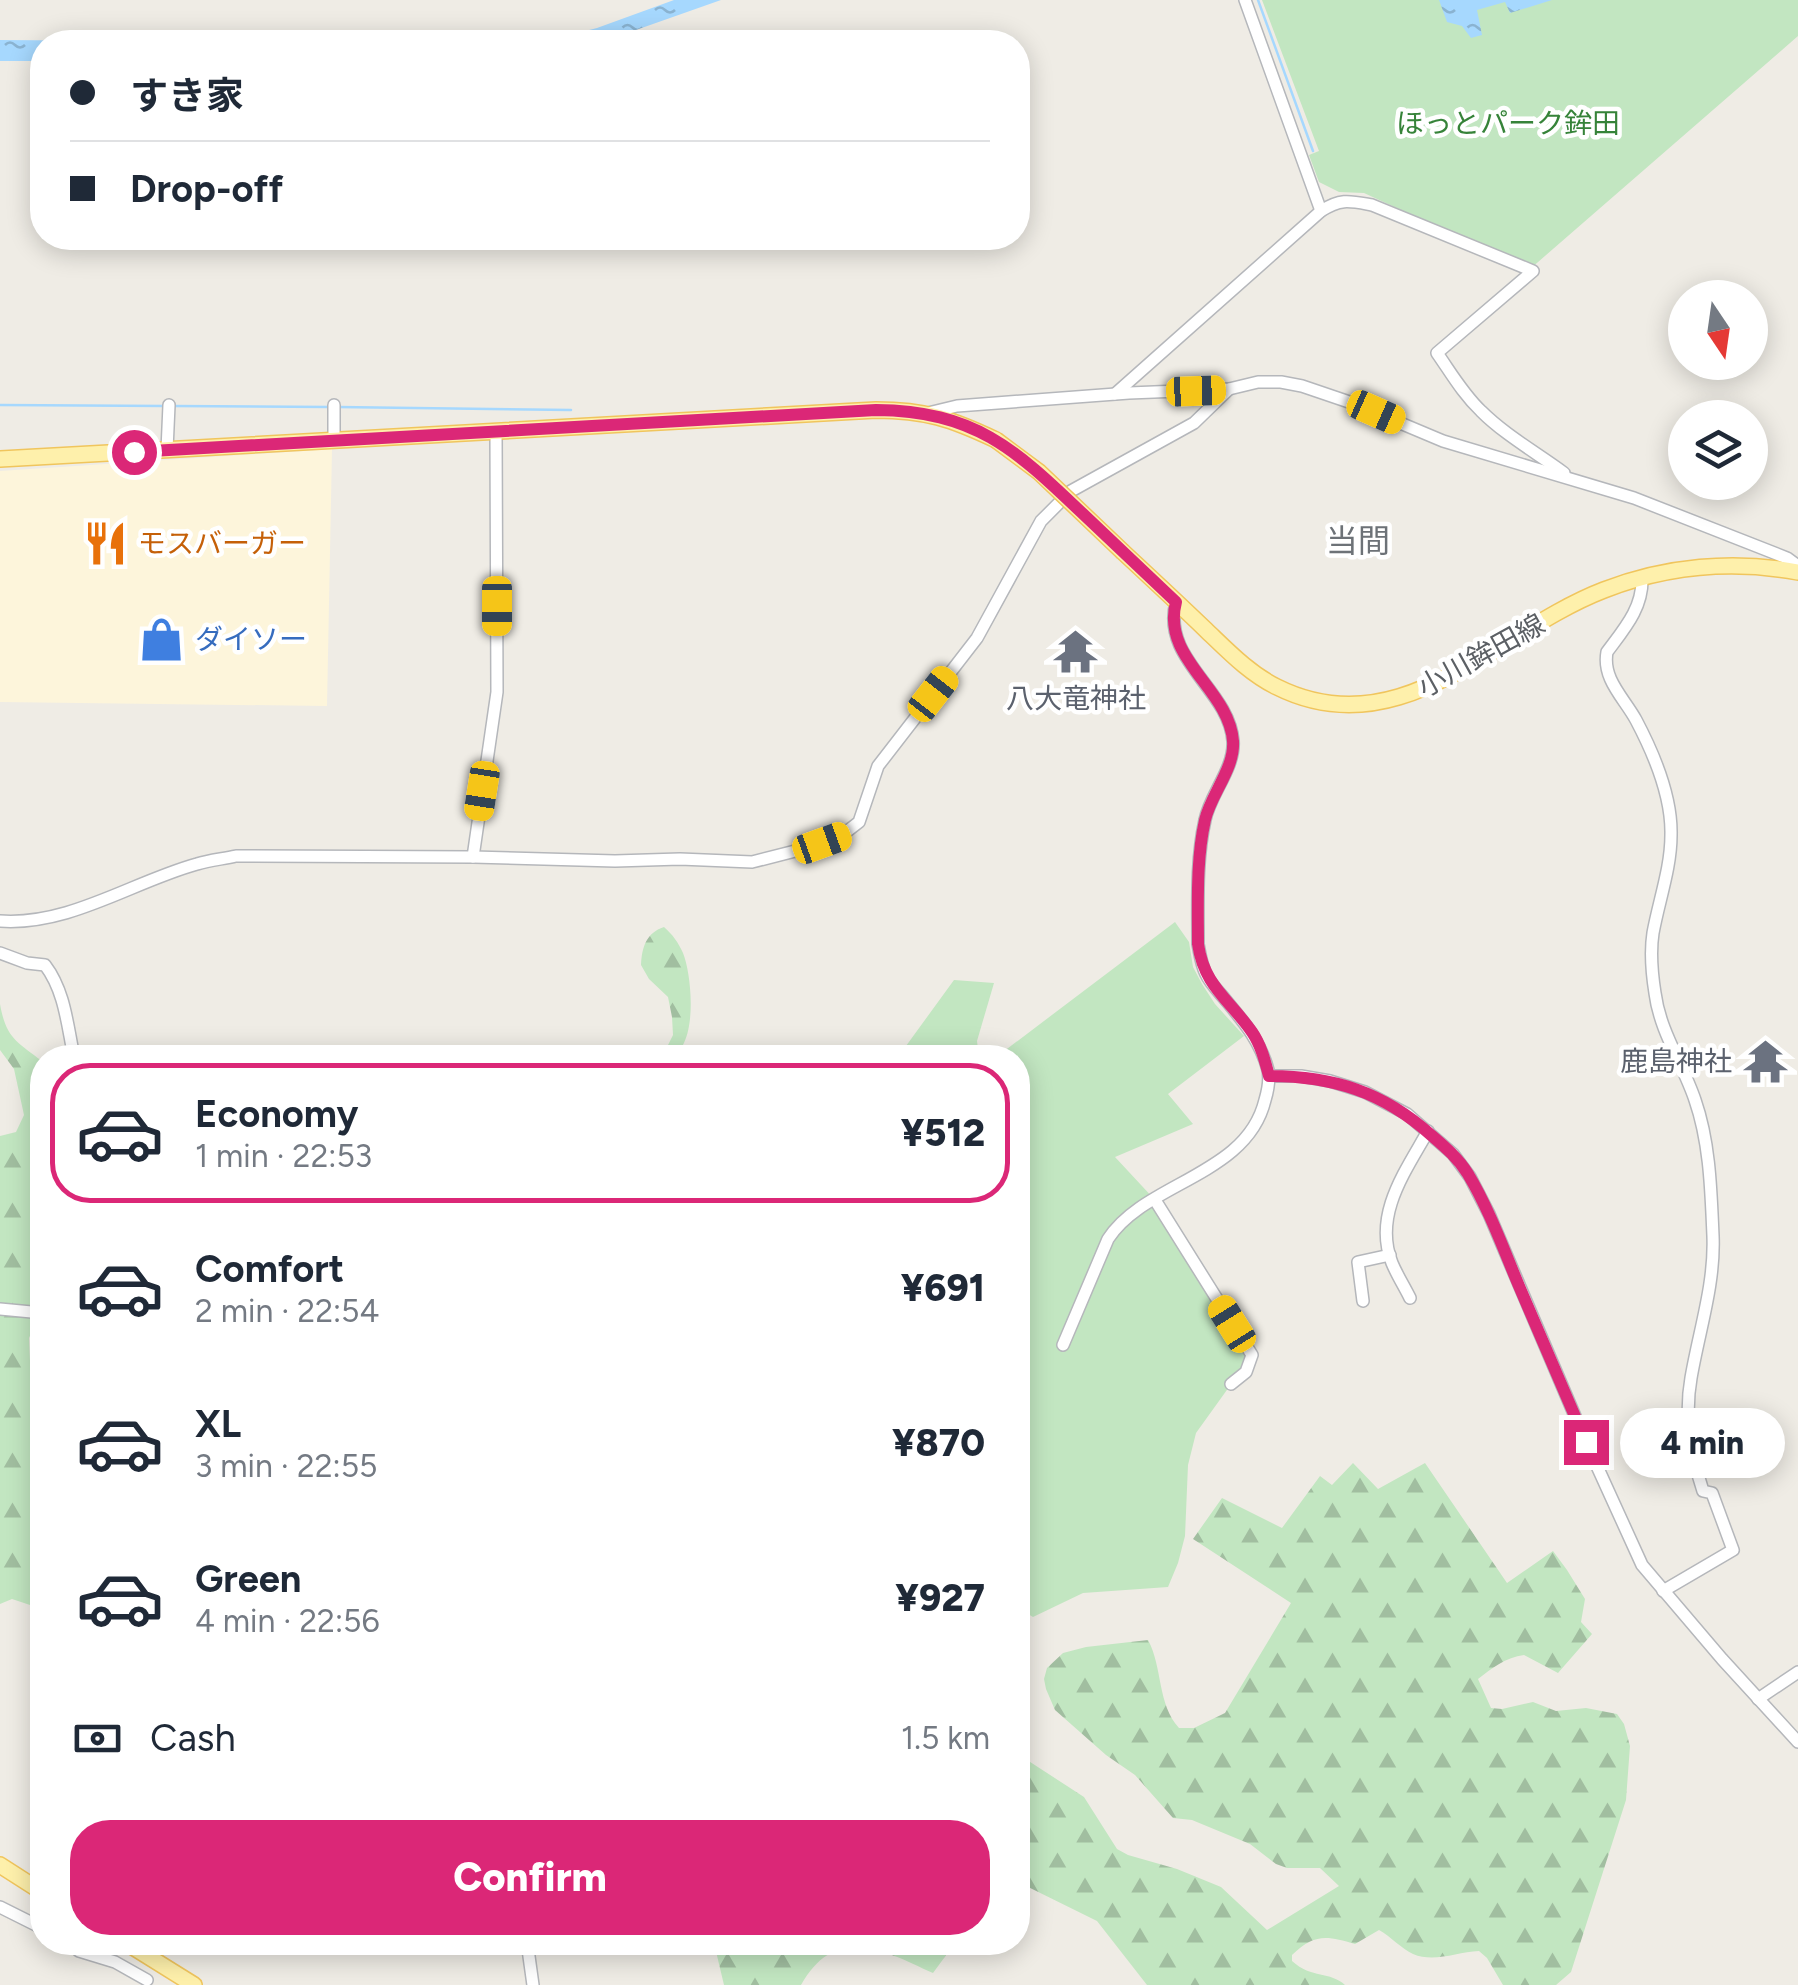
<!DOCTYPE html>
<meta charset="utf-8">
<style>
:root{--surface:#fff;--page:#f6f6f7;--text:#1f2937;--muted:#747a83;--line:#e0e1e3;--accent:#db2777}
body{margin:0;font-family:Figtree,"Noto Sans JP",sans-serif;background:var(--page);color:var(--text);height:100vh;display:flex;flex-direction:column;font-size:38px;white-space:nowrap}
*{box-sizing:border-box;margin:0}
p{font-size:32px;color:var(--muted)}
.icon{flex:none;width:55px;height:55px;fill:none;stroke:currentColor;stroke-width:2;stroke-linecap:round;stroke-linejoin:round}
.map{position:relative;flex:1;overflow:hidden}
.sheet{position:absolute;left:30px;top:1045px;width:1000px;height:910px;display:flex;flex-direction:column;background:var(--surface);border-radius:40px;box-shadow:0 5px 25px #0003}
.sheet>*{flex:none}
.top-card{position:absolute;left:30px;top:30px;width:1000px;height:220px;border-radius:40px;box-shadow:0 5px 25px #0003;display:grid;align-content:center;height:220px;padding:0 40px;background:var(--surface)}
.needle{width:65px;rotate:167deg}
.tools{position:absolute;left:1668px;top:280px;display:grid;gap:20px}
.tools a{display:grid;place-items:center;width:100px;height:100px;border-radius:50%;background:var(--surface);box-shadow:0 5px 25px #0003;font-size:50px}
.end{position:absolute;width:45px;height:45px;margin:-22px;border:12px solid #db2777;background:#fff;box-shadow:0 0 0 5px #fff}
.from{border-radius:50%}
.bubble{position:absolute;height:70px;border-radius:35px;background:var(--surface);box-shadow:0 5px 25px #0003;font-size:32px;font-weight:800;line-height:70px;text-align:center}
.car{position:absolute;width:30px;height:60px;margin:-30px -15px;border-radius:12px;box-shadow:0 0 8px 2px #0007;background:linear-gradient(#f5c518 24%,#345 0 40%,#f5c518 0 76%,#345 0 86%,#f5c518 0)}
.top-card b{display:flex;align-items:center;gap:35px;height:95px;font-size:38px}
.top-card b+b{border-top:2px solid var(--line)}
.top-card i{width:25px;height:25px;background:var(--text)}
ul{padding:18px 0 0;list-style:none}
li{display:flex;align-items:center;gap:30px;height:140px;margin:0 20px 15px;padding:0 20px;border:5px solid transparent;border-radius:40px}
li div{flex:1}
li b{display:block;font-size:38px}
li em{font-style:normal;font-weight:800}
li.current{border-color:var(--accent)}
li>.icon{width:90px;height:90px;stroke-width:1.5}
.pay{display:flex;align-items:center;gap:25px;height:110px;padding:0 40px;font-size:38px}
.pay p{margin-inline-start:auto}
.button{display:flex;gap:20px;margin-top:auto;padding:20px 40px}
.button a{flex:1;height:115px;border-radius:40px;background:var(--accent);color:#fff;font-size:40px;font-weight:800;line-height:115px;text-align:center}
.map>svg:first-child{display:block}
</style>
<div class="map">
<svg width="1798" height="1985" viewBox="0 0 1798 1985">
<defs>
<pattern id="forest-firs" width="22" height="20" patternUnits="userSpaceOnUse" patternTransform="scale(2.5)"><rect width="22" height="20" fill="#c2e6c1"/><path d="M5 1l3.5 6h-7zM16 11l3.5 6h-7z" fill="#a1bea0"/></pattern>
<pattern id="water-ripples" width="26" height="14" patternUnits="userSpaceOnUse" patternTransform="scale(2.5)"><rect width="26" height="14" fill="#a6d8fe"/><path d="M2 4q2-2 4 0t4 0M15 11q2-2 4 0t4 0" fill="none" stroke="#8ab3d1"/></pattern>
</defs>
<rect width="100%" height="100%" fill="#efece5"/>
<!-- commercial -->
<path fill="#fdf5db" d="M332 449 327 706 0 702V471Z"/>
<!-- forest -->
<g fill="url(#forest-firs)">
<path d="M664 927C673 935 678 942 683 953 692 975 699 1048 669 1058 663 1059 651 1057 645 1057L668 1045 673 1035 672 1017 668 997 649 979 641 965C642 947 646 933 664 927Z"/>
<path d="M0 1004C6 1038 16 1041 42 1061V1310L29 1338 31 1383 42 1384V1609L12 1599 0 1604V1136L16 1132 24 1115 14 1069 0 1050Z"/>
<path d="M1353 1463 1378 1489 1425 1463 1507 1583 1553 1551 1567 1570 1585 1599 1581 1622 1592 1634 1558 1673 1524 1655C1506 1657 1491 1669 1478 1679L1491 1708 1502 1709 1533 1702 1556 1711 1586 1708 1617 1714 1624 1724 1630 1746 1626 1800 1571 1972 1556 1985H1503L1487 1958 1479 1951C1457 1952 1434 1963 1413 1954 1402 1949 1390 1936 1379 1930L1355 1944C1327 1936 1315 1933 1292 1955V1961C1312 1979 1330 1971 1345 1985H1147L1097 1921 1018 1882V1750L1024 1758 1084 1797 1117 1849 1128 1855 1177 1869 1221 1887 1267 1930 1339 1886 1320 1868H1287L1276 1864 1250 1844 1192 1820 1173 1818 1135 1775 1106 1755 1055 1710 1046 1689 1044 1679 1047 1668 1063 1653 1086 1647 1148 1640C1163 1668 1157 1704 1179 1728H1194L1225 1713 1291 1603 1193 1539 1222 1498 1282 1528 1320 1476 1332 1485Z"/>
<path d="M714 1943V1942L955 1943 933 1973C883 1950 836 1923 801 1985H724Z"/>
</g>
<!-- park -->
<g fill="#c2e6c1">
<path d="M1262 0H1798V36L1530 269 1364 193 1339 192 1319 182 1309 155 1319 151Z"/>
<path d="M1175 922 1189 942 1193 967 1202 984 1215 1004 1244 1036 1168 1094 1193 1124 1115 1157 1155 1200 1252 1355 1196 1433 1188 1465 1185 1536 1178 1563 1168 1587 1083 1593 1033 1617 1018 1608V1058H995Z"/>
<path d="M954 980 994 983 977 1041 979 1057H898Z"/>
</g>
<!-- water -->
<g fill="url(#water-ripples)">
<path d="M674 0H721L602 42H542L597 28Z"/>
<path d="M1439 0H1552L1510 13 1505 2 1477 10 1482 35 1471 38 1462 26 1447 22Z"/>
<path d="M0 40 305 42H42V61H0Z"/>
</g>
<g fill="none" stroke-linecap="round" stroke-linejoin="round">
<!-- stream -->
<g stroke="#a6d8fe" stroke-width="2.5">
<path d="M1258 0 1313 151"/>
<path d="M0 405 165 406"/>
<path d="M173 406 330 407"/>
<path d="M338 407 571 410"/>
</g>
<defs>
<g id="minor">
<path d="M1245 0 1321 211"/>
<path d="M1115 394 1321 211C1341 198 1350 201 1372 205L1533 271 1437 353C1451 373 1463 394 1481 411 1505 435 1537 453 1564 473"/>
<path d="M928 413 957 406 1129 393 1229 389 1258 382H1281L1302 386 1355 404 1443 441 1634 498 1787 558 1798 566"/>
<path d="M334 440V405"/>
<path d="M167 450 169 405"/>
<path d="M1642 578C1643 608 1624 629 1607 652 1602 679 1624 698 1636 720 1654 754 1672 796 1671 835 1671 868 1659 900 1653 933 1650 952 1652 974 1655 993 1660 1032 1683 1064 1695 1100 1710 1143 1711 1191 1713 1236 1715 1284 1699 1331 1691 1378 1684 1417 1691 1454 1703 1491L1712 1493 1733 1550 1663 1591"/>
<path d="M473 857 497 692 496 431"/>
<path d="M0 921C69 926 132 882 197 864 210 860 223 859 236 856L473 857 615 861 680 859 752 862 807 848 841 836 859 822 878 766 977 638 1041 521 1071 491 1194 423 1229 389"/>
<path d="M0 953 27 963 45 965C64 990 67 1022 73 1052L86 1058"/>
<path d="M1269 1076H1301L1330 1081 1365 1092 1407 1114 1453 1154 1470 1177 1489 1214 1586 1442 1642 1565 1722 1659 1798 1742"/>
<path d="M1155 1200 1252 1355 1246 1372 1231 1384"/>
<path d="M1410 1298C1404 1286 1397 1275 1392 1263 1373 1215 1405 1172 1428 1131"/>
<path d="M1363 1301 1358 1262 1390 1255"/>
<path d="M0 1309 42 1313"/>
<path d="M1063 1345 1108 1239C1145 1182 1247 1176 1265 1100 1268 1090 1270 1080 1268 1070 1260 1040 1243 1021 1224 998 1218 991 1210 983 1206 974 1201 964 1200 954 1198 944 1198 903 1196 860 1205 820 1210 794 1235 768 1233 741 1229 689 1161 660 1176 602"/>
<path d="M1758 1699 1798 1672"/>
<path d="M0 1907 42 1928"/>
<path d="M68 1942 79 1951 115 1962 147 1980"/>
<path d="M527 1942 533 1985"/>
</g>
<g id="major">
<path d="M0 459 876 410C925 410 952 419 996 440"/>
<path d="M1123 552C1151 578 1179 604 1206 630 1228 651 1250 674 1277 687 1401 749 1497 631 1604 590 1666 566 1733 560 1798 572"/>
<path d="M0 1865 42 1892"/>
<path d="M125 1942 194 1985"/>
</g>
</defs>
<!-- minor casing -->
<use href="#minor" stroke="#b5b7bb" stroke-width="14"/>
<!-- major casing -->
<use href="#major" stroke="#f0c55d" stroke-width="18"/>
<!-- minor -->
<use href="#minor" stroke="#fff" stroke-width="11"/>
<!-- major -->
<use href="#major" stroke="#fef0ab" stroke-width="15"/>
<defs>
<path id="major-bridge" d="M996 440 1039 472 1123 552"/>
</defs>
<!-- major-bridge casing -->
<use href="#major-bridge" stroke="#f0c55d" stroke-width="18" stroke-linecap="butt"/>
<!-- major-bridge -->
<use href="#major-bridge" stroke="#fef0ab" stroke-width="15"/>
</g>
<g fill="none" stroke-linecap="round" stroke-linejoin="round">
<!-- route -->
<path stroke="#db2777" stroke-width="12" d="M134 452 876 410C974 411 1014 448 1081 512 1113 542 1144 572 1176 602 1161 659 1229 689 1233 741 1235 768 1211 794 1205 820 1196 860 1198 903 1198 944 1204 986 1229 999 1252 1032 1261 1045 1265 1061 1269 1076 1333 1076 1383 1092 1431 1135 1445 1147 1458 1158 1468 1174 1489 1209 1503 1248 1519 1286 1541 1338 1564 1390 1586 1442"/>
</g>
<!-- icons -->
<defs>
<symbol id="restaurant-bare" viewBox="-9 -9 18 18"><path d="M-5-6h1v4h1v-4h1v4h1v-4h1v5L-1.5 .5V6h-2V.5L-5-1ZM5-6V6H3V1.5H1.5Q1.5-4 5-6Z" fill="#e8710a" stroke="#fff" stroke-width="2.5" paint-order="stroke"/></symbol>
<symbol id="shop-bare" viewBox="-9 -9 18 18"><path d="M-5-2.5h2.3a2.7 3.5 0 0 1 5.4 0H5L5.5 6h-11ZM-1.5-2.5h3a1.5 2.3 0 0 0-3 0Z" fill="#3f7fe0" stroke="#fff" stroke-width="2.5" paint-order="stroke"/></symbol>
<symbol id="temple-bare" viewBox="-9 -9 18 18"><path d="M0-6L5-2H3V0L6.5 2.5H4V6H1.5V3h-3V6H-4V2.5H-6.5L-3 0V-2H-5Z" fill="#6b7280" stroke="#fff" stroke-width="2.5" paint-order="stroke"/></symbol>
</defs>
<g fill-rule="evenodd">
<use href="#restaurant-bare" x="74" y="512" width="63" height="63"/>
<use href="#shop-bare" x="130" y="608" width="63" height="63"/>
<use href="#temple-bare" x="1044" y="620" width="63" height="63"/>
<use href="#temple-bare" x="1734" y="1030" width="63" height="63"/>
</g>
<g text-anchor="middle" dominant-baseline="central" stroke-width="9" stroke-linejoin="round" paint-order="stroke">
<!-- park labels -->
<g font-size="28" fill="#368339" stroke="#fff">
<text x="1508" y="123">ほっとパーク鉾田</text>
</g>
<!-- food labels -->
<g font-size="28" fill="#c56008" stroke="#fff" text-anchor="start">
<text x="138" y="543">モスバーガー</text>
</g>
<!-- shop labels -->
<g font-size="28" fill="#366cbe" stroke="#fff" text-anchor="start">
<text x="195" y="639">ダイソー</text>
</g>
<!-- street labels -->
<g font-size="28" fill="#5c6065" stroke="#fff">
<text transform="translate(1481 655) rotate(-29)">小川鉾田線</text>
</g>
<!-- worship labels -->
<g font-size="28" fill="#5b616d" stroke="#fff">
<text x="1076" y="698">八大竜神社</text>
<text x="1732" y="1061" text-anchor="end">鹿島神社</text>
</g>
<!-- quarter labels -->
<g font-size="32" fill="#6d7277" stroke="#fff">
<text x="1358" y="541">当間</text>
</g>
</g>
</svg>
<div class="tools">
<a><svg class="needle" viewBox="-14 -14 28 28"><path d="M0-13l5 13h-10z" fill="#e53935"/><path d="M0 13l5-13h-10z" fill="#747a83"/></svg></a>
<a><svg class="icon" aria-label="layers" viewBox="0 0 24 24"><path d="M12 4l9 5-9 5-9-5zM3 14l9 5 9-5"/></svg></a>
</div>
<i class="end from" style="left:134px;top:452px"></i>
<i class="end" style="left:1586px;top:1442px"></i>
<div class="bubble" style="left:1620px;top:1408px;width:165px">4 min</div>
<i class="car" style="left:1196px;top:391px;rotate:88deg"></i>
<i class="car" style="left:1376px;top:412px;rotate:114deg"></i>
<i class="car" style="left:497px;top:606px;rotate:180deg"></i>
<i class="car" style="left:933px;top:694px;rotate:38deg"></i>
<i class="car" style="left:482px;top:791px;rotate:189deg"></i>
<i class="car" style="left:822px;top:843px;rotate:70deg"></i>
<i class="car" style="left:1232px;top:1324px;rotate:328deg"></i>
<div class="top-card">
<b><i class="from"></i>すき家</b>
<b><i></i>Drop-off</b>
</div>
<section class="sheet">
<ul>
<li class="current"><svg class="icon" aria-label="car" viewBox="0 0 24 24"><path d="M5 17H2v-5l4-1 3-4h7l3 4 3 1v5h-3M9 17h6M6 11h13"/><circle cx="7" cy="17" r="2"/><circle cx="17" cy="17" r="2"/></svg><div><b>Economy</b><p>1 min · 22:53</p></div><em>¥512</em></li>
<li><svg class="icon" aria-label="car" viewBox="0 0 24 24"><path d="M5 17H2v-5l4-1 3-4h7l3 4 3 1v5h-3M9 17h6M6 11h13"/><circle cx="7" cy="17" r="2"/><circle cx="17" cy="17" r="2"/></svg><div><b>Comfort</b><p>2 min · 22:54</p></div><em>¥691</em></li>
<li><svg class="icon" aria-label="car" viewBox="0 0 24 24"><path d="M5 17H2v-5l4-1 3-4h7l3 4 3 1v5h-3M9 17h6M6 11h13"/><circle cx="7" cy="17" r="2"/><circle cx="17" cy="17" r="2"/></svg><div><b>XL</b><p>3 min · 22:55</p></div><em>¥870</em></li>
<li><svg class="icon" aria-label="car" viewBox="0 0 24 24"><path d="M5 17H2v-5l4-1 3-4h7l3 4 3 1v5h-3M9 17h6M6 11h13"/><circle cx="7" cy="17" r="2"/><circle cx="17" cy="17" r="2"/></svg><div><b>Green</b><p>4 min · 22:56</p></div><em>¥927</em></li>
</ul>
<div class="pay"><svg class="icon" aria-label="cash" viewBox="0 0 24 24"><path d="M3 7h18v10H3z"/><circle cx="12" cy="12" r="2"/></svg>Cash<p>1.5 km</p></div>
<div class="button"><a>Confirm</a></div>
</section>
</div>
